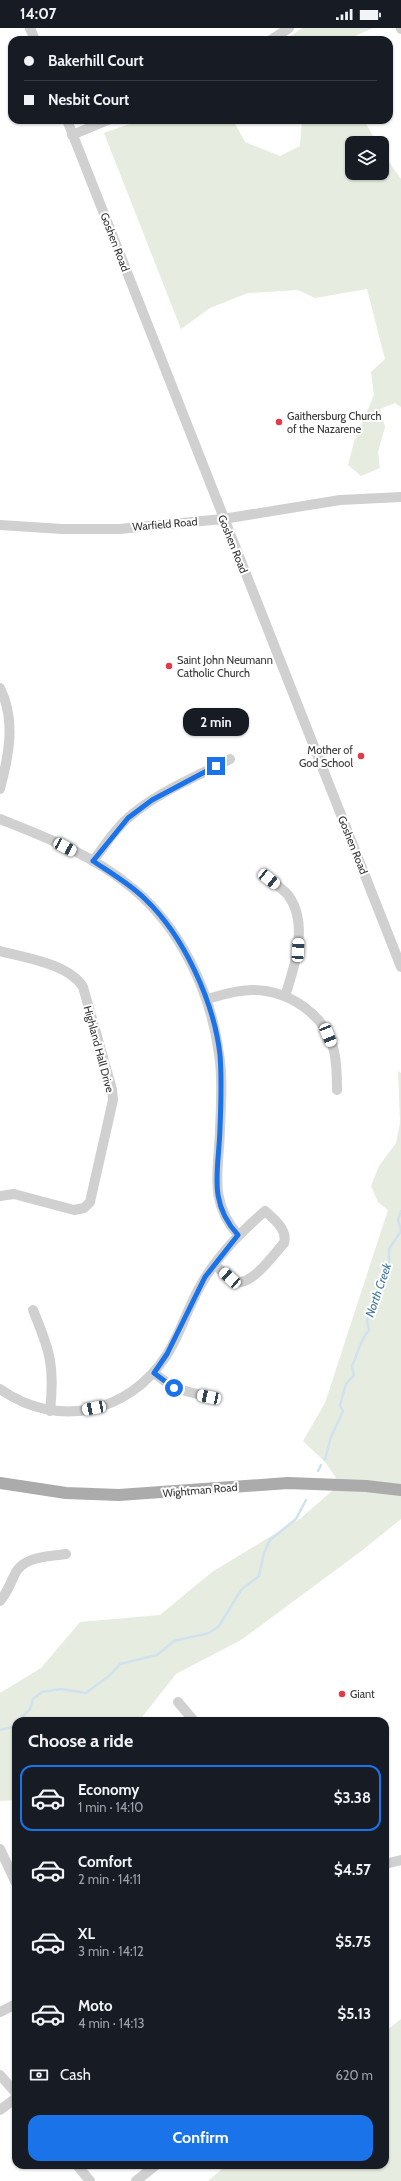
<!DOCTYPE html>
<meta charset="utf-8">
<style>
:root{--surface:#171b24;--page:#242831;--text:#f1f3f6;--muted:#9ea1a6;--line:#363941;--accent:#1a73e8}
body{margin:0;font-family:Cabin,sans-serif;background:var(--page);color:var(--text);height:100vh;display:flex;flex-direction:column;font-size:15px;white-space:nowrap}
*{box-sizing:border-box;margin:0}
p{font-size:13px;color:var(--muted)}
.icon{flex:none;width:22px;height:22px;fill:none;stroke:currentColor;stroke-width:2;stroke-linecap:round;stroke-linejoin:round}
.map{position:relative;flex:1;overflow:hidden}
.panel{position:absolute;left:12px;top:1689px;width:377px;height:452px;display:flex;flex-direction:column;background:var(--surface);border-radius:12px;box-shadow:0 1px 3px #0004}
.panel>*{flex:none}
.top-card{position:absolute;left:8px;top:8px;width:385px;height:88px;border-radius:12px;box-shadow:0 1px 3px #0004;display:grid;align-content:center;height:88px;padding:0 16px;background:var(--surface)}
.tools{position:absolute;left:345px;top:108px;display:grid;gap:8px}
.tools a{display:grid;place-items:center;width:44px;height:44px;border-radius:8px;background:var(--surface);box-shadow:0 1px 3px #0004;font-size:20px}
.end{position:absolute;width:18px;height:18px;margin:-9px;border:5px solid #1a73e8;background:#fff;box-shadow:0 0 0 2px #fff}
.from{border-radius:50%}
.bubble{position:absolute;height:28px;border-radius:12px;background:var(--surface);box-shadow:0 1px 3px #0004;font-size:13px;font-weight:700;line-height:28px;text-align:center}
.car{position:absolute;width:12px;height:24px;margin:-12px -6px;border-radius:5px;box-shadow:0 0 3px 1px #0007;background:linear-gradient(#fff 24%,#345 0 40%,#fff 0 76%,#345 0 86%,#fff 0)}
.top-card b{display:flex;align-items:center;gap:14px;height:38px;font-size:15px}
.top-card b+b{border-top:1px solid var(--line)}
.top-card i{width:10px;height:10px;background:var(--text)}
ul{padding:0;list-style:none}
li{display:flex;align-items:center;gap:12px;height:66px;margin:0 8px 6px;padding:0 8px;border:2px solid transparent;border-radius:12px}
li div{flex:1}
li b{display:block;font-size:15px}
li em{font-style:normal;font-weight:700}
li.active{border-color:var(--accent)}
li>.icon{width:36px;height:36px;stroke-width:1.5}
h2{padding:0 16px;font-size:18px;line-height:48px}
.pay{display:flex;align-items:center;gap:10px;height:44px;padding:0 16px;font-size:15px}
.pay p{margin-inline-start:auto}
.cta{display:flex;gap:8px;margin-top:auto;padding:8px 16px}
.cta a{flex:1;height:46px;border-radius:12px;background:var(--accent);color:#fff;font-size:16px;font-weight:700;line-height:46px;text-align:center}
.status{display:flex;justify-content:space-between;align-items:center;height:28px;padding:0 20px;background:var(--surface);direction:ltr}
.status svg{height:11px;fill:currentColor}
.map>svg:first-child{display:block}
</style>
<div class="status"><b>14:07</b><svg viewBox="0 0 49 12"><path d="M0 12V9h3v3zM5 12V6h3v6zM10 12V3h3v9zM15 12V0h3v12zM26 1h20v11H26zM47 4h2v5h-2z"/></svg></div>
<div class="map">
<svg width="401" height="2153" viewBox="0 0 401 2153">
<rect width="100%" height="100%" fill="#fff"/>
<!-- green -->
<g fill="#e6ecdf">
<path d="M302 0H373L346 12H285Z"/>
<path d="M141 92H233L245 114 280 128 300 118 302 92H364L377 115H352V145H382V124L401 151V379L395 375 380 381 385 399 378 424 380 440 361 448 348 437 354 414 374 367 371 344 385 331 367 261 315 270 298 262 248 265 210 280 181 301 104 105Z"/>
<path d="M398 1043 401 1045V1491L364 1521 241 1612 176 1646 139 1693H16V1772L0 1773V1665L41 1640 80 1594 160 1587 212 1544 301 1490 340 1456 326 1435 303 1413 325 1375 388 1182 378 1174 371 1158 379 1138 396 1115 400 1095Z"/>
<path d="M401 1991V2153H208L227 2137H385V2004Z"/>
</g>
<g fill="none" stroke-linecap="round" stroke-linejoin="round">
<!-- stream -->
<g stroke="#cfe2ee" stroke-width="2.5">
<path d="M401 1183 398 1192 401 1202"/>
<path d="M325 1431 331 1409 343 1383 340 1377 346 1356 354 1347 352 1338C358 1326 360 1311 369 1302L367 1293 376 1264 381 1256 382 1246 389 1234V1221L401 1203"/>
<path d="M318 1443 321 1437"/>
<path d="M18 1693 30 1681 33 1671 42 1664 61 1661 86 1665 110 1647 120 1636 157 1627 174 1613 209 1605 219 1598 241 1562 259 1548 264 1525 270 1512 296 1491 306 1472"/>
<path d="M0 1702 12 1699 16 1696"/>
</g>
<!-- minor -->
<g stroke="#d0d0d0" stroke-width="10">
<path d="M30 0 35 12"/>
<path d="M401 0V1"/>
<path d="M271 12 289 0"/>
<path d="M67 92 401 939"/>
<path d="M72 107 108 92"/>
<path d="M0 497 62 501H119L223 491 340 472 401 469"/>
<path d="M0 660C16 692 9 727 0 761"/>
<path d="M0 791C45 809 93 827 131 859 180 898 211 964 219 1026 223 1050 221 1077 220 1101 219 1142 208 1173 238 1207"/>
<path d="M93 833C104 819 114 802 128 790 157 764 196 749 230 731"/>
<path d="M269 851C275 856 283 861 288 867 309 895 295 938 285 968"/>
<path d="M0 923C26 930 69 936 83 959L112 1061 113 1072 90 1174 84 1180 74 1182 14 1166 0 1168"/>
<path d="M207 971C222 967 236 962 252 962 288 962 326 986 334 1023 337 1036 337 1049 337 1062"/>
<path d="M33 1282C50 1323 55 1338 50 1383"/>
<path d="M154 1345 174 1360 209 1369"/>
<path d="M0 1361C57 1401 128 1386 166 1328 182 1304 189 1274 205 1250 221 1224 242 1203 265 1183 274 1191 288 1202 284 1215 273 1227 250 1261 233 1253L214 1236"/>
<path d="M0 1573C7 1565 9 1558 14 1548 22 1528 47 1529 66 1526"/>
<path d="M178 1674 194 1693"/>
<path d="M0 1821 16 1855"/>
<path d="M385 1836 401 1832"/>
<path d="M0 1984 16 1976"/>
<path d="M0 2047 16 2065"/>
<path d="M0 2082 16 2070"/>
<path d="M77 2137 90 2153"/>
<path d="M136 2153 156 2137"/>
</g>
<!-- major -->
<path stroke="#ababab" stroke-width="12" d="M0 1455 66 1465 119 1467 288 1455 366 1458 401 1462"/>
</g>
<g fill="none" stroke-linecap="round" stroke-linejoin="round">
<!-- route -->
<path stroke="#1a73e8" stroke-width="5" d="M174 1360 154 1345 167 1326 205 1249 238 1207C207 1173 219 1142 220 1100 221 1076 222 1052 220 1027 214 974 184 908 145 871 130 856 111 845 93 833L128 790 152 772 216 738"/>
</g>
<!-- markers -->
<g fill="#e63946" stroke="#fff" stroke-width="1.5">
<circle cx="279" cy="394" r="4"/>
<circle cx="169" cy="638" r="4"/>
<circle cx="361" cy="728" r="4"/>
<circle cx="342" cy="1666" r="4"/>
</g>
<g text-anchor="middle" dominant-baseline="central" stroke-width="4" stroke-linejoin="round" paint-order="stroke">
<!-- street labels -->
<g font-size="11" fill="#333" stroke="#fff">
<text transform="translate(115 214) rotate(69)">Goshen Road</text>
<text transform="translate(165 496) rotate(-5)">Warfield Road</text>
<text transform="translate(233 516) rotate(68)">Goshen Road</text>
<text transform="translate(353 817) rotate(68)">Goshen Road</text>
<text transform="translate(99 1021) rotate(75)">Highland Hall Drive</text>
<text transform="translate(200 1462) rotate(-5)">Wightman Road</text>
</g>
<!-- poi labels -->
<g font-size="11" fill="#333" stroke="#fff" text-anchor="start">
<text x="287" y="388">Gaithersburg Church<tspan x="287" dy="13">of the Nazarene</tspan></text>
<text x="177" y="632">Saint John Neumann<tspan x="177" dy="13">Catholic Church</tspan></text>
<text x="353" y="722" text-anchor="end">Mother of<tspan x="353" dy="13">God School</tspan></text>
<text x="350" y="1666">Giant</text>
</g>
<!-- water labels -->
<g font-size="12" font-style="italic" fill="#3f7597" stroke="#fff">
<text transform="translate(378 1262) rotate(-71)">North Creek</text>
</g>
</g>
</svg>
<div class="tools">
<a><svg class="icon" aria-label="layers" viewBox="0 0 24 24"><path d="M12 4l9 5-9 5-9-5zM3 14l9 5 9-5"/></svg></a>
</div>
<i class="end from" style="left:174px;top:1360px"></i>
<i class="end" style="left:216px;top:738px"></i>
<div class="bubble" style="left:183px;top:680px;width:66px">2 min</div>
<i class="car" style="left:65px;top:819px;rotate:118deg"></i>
<i class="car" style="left:269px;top:851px;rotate:129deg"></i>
<i class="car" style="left:298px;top:922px;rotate:3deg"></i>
<i class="car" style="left:328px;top:1007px;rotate:158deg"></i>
<i class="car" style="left:230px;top:1250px;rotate:312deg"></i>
<i class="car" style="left:209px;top:1369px;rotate:282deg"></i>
<i class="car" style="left:94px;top:1380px;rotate:259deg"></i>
<div class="top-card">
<b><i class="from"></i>Bakerhill Court</b>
<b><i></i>Nesbit Court</b>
</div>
<section class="panel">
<h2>Choose a ride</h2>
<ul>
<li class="active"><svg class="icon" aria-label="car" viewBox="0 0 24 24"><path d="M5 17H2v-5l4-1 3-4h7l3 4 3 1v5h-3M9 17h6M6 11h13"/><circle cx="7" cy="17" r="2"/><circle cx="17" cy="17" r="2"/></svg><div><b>Economy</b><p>1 min · 14:10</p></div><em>$3.38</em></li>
<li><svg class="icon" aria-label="car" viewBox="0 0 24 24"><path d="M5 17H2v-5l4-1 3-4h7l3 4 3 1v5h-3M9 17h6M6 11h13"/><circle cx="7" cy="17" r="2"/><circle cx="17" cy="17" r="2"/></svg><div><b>Comfort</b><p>2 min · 14:11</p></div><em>$4.57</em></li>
<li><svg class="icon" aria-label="car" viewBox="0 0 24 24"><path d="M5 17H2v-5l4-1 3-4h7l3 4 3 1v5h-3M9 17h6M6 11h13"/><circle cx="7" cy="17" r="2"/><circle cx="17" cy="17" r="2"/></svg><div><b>XL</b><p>3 min · 14:12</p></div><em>$5.75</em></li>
<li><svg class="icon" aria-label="car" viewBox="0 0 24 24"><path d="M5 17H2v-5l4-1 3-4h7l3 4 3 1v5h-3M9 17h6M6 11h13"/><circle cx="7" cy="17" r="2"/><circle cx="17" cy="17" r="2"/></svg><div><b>Moto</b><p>4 min · 14:13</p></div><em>$5.13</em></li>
</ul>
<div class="pay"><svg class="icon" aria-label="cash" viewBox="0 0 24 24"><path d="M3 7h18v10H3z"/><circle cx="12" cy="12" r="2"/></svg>Cash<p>620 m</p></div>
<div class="cta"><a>Confirm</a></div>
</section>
</div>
